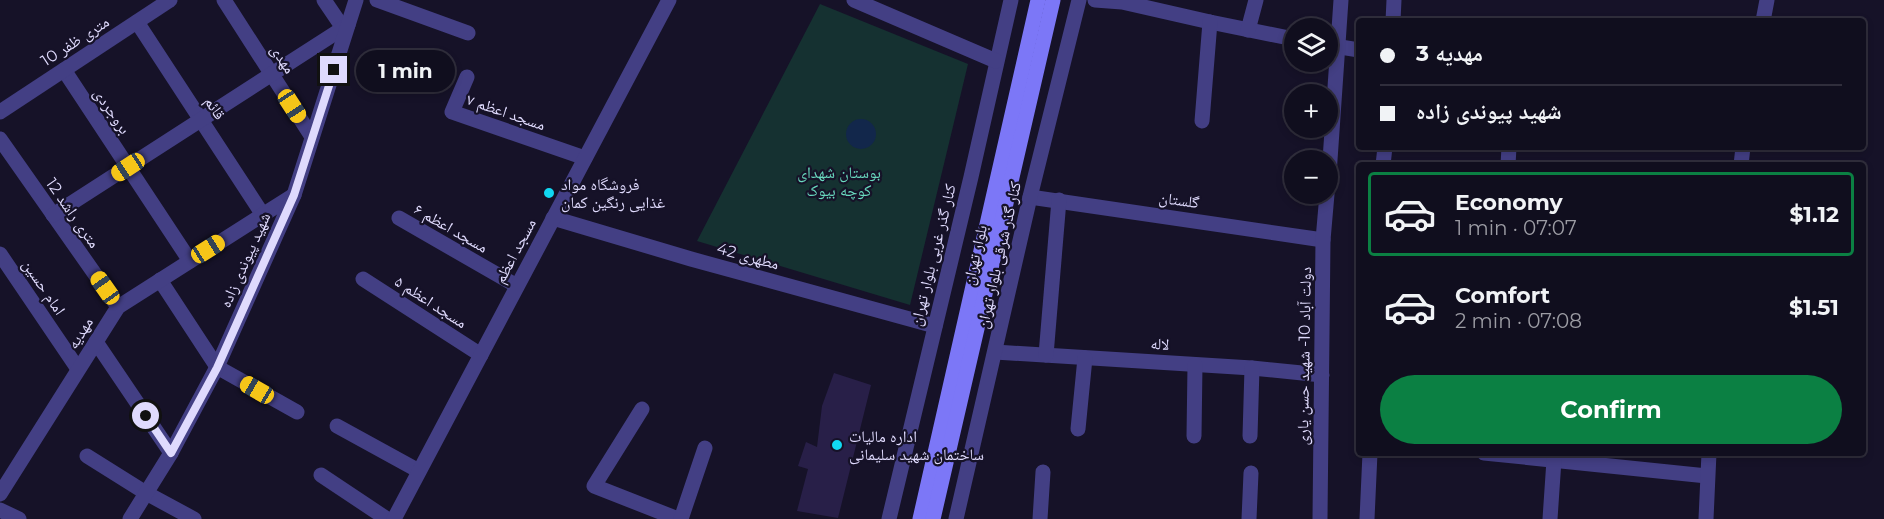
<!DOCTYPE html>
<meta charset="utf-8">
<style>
:root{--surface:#100e1e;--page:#1e1c2b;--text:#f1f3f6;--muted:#9c9ca4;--line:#302e3c;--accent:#0b8043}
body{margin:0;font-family:Montserrat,"Noto Naskh Arabic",sans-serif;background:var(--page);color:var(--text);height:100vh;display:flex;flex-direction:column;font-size:22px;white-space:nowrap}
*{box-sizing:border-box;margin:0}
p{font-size:20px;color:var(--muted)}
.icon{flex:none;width:33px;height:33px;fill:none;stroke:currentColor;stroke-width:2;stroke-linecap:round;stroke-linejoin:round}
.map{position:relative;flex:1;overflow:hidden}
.drawer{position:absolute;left:1356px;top:162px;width:510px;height:294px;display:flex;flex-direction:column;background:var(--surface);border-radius:6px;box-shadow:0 3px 9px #0003,0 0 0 2px var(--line)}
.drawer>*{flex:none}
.banner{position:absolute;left:1356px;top:18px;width:510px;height:132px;border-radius:6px;box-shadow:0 3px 9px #0003,0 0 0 2px var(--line);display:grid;align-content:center;height:132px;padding:0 24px;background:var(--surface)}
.fabs{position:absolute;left:1284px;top:18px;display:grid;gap:12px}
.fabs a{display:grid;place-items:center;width:54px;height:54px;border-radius:50%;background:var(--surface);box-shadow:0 3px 9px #0003,0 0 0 2px var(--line);font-size:30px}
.end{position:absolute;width:27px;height:27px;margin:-14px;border:8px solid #dfdafd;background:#111;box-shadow:0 0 0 3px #111}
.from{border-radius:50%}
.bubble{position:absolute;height:42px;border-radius:21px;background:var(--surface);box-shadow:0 3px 9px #0003,0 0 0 2px var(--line);font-size:20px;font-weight:700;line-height:42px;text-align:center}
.car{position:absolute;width:18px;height:36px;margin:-18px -9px;border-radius:8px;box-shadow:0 0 4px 2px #0007;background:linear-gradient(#f5c518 24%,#345 0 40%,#f5c518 0 76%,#345 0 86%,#f5c518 0)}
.banner b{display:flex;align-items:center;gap:21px;height:57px;font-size:22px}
.banner b+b{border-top:2px solid var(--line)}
.banner i{width:15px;height:15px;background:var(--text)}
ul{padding:10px 0 0;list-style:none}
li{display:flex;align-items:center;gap:18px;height:84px;margin:0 12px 9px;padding:0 12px;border:3px solid transparent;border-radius:6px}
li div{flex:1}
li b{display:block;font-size:22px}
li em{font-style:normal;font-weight:700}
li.current{border-color:var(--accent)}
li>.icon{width:54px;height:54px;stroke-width:1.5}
.cta{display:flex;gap:12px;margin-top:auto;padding:12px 24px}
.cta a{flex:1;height:69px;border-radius:36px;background:var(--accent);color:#fff;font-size:24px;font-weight:700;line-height:69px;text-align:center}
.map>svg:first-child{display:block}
</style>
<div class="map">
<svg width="1884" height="519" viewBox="0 0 1884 519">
<rect width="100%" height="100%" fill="#161228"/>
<!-- green -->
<path fill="#153131" d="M820 4 968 64 910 305 697 241Z"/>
<!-- water -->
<circle fill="#12274b" cx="861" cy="134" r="15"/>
<!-- building -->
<path fill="#281f48" d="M834 373 871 385 838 518 797 511 808 469 798 466 806 442 817 447 822 406Z"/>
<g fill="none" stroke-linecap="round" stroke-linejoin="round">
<!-- minor -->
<g stroke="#433f84" stroke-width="15">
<path d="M224 0 312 137"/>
<path d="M324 0 343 28"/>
<path d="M377 0 468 33"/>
<path d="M1095 0 1122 2 1210 22 1294 39"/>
<path d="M1393 21 1394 0"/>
<path d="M1763 21 1767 0"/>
<path d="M137 22 263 215"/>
<path d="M1248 30 1256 0"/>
<path d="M1328 45 1359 50"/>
<path d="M64 70 190 261"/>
<path d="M467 77 452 112 585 158"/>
<path d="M0 112 170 0"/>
<path d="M1202 121 1210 22"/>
<path d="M0 139 118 307"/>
<path d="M1383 165 1385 147"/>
<path d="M1508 165 1509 147"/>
<path d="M1741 165 1743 147"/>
<path d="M1328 189 1341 0"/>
<path d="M1030 197 1323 240"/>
<path d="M53 215 348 25"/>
<path d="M399 218 517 286"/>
<path d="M553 218 691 259 935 326"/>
<path d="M0 254 78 369"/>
<path d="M363 279 481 355"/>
<path d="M160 280 217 367 297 412"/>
<path d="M96 342 171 453"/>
<path d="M995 352 1252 368 1322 375"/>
<path d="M1046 355 1059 200"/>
<path d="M642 409 594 486 678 519"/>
<path d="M337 426 419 471"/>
<path d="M1078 429 1085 358"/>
<path d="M1194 436 1195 365"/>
<path d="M1250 436 1252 368"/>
<path d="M1484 453 1707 476"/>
<path d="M87 456 146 493 194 519"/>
<path d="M321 475 387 519"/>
<path d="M0 494 118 307 294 195"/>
<path d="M0 510 19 519"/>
<path d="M130 519 171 453 217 367 294 195 356 0"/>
<path d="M394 519 669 0"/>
<path d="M681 519 705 448"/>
<path d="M889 519 971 177 1011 0"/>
<path d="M956 519 1030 197 1079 0"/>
<path d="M1040 519 1043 472"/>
<path d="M1249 519 1251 473"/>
<path d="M1320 519 1323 240 1327 194"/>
<path d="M1367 519 1370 453"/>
<path d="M1550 519 1554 460"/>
<path d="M1706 519 1709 453"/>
</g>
<!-- tertiary -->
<path stroke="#433f84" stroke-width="15" d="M854 0 996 61"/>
<!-- secondary -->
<g stroke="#7c77f7" stroke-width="15">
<path d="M920 519 1038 0"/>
<path d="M933 519 1053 0"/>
</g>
</g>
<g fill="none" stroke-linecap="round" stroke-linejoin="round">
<!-- route -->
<path stroke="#dfdafd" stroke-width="8" d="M146 416 171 453 217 368 294 195 334 70"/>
</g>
<!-- markers -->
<g fill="#11d8f2" stroke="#161228" stroke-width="2">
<circle cx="549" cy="193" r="6"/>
<circle cx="837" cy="445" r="6"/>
</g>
<g text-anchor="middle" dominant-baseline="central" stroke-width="4.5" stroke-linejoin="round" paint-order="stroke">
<!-- street labels -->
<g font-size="16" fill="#dfdafd" stroke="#161228">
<text transform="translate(75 41) rotate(-33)">10 متری ظفر</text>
<text transform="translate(283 59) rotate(57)">مهدی</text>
<text transform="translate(215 108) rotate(57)">قائم</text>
<text transform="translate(112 111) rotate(56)">بروجردی</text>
<text transform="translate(506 112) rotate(19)">مسجد اعظم ۷</text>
<text transform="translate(1179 200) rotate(8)">گلستان</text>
<text transform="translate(73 213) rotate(55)">12 متری راشد</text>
<text transform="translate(451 228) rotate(30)">مسجد اعظم ۶</text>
<text transform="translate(515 251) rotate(-62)">مسجد اعظم</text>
<text transform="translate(933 255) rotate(-76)">کنار گذر غربی بلوار تهران</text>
<text transform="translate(975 255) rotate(-77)">بلوار تهران</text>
<text transform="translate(999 255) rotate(-77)">کنار گذر شرقی بلوار تهران</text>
<text transform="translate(748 256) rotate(15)">مطهری 42</text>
<text transform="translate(245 260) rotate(-66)">شهید پیوندی زاده</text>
<text transform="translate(44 287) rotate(56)">امام حسین</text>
<text transform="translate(431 302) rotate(33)">مسجد اعظم ۵</text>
<text transform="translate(80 333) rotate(-58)">مهدیه</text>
<text transform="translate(1160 344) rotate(4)">لاله</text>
<text transform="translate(1304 356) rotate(-89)">دولت آباد 10- شهید حسن یاری</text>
</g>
<!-- park labels -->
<g font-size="16" fill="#69dabf" stroke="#161228">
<text x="839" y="172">بوستان شهدای<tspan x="839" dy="18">کوچه بیوک</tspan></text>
</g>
<!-- poi labels -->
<g font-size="16" fill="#dfdafd" stroke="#161228" text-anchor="start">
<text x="561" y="184">فروشگاه مواد<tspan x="561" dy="18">غذایی رنگین کمان</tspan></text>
<text x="849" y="436">اداره مالیات<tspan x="849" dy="18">ساختمان شهید سلیمانی</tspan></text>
</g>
</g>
</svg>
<div class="fabs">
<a><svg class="icon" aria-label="layers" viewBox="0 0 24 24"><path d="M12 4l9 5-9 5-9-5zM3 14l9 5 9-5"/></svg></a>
<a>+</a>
<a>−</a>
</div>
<i class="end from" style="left:146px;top:416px"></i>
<i class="end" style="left:334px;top:70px"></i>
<div class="bubble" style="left:356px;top:50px;width:99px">1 min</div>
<i class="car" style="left:292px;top:106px;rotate:147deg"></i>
<i class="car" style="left:128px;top:167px;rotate:237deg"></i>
<i class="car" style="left:208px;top:249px;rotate:58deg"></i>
<i class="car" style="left:105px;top:288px;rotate:325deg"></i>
<i class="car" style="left:257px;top:390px;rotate:300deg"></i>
<div class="banner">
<b><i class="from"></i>مهدیه 3</b>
<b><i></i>شهید پیوندی زاده</b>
</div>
<section class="drawer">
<ul>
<li class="current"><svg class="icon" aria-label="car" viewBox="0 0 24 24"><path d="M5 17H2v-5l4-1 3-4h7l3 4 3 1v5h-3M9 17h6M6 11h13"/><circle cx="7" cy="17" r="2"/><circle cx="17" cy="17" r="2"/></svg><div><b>Economy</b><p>1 min · 07:07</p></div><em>$1.12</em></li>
<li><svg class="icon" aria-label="car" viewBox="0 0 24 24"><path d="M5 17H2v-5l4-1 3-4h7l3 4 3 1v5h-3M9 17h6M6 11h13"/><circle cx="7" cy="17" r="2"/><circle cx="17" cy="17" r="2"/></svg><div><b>Comfort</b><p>2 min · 07:08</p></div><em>$1.51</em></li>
</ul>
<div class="cta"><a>Confirm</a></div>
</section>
</div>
